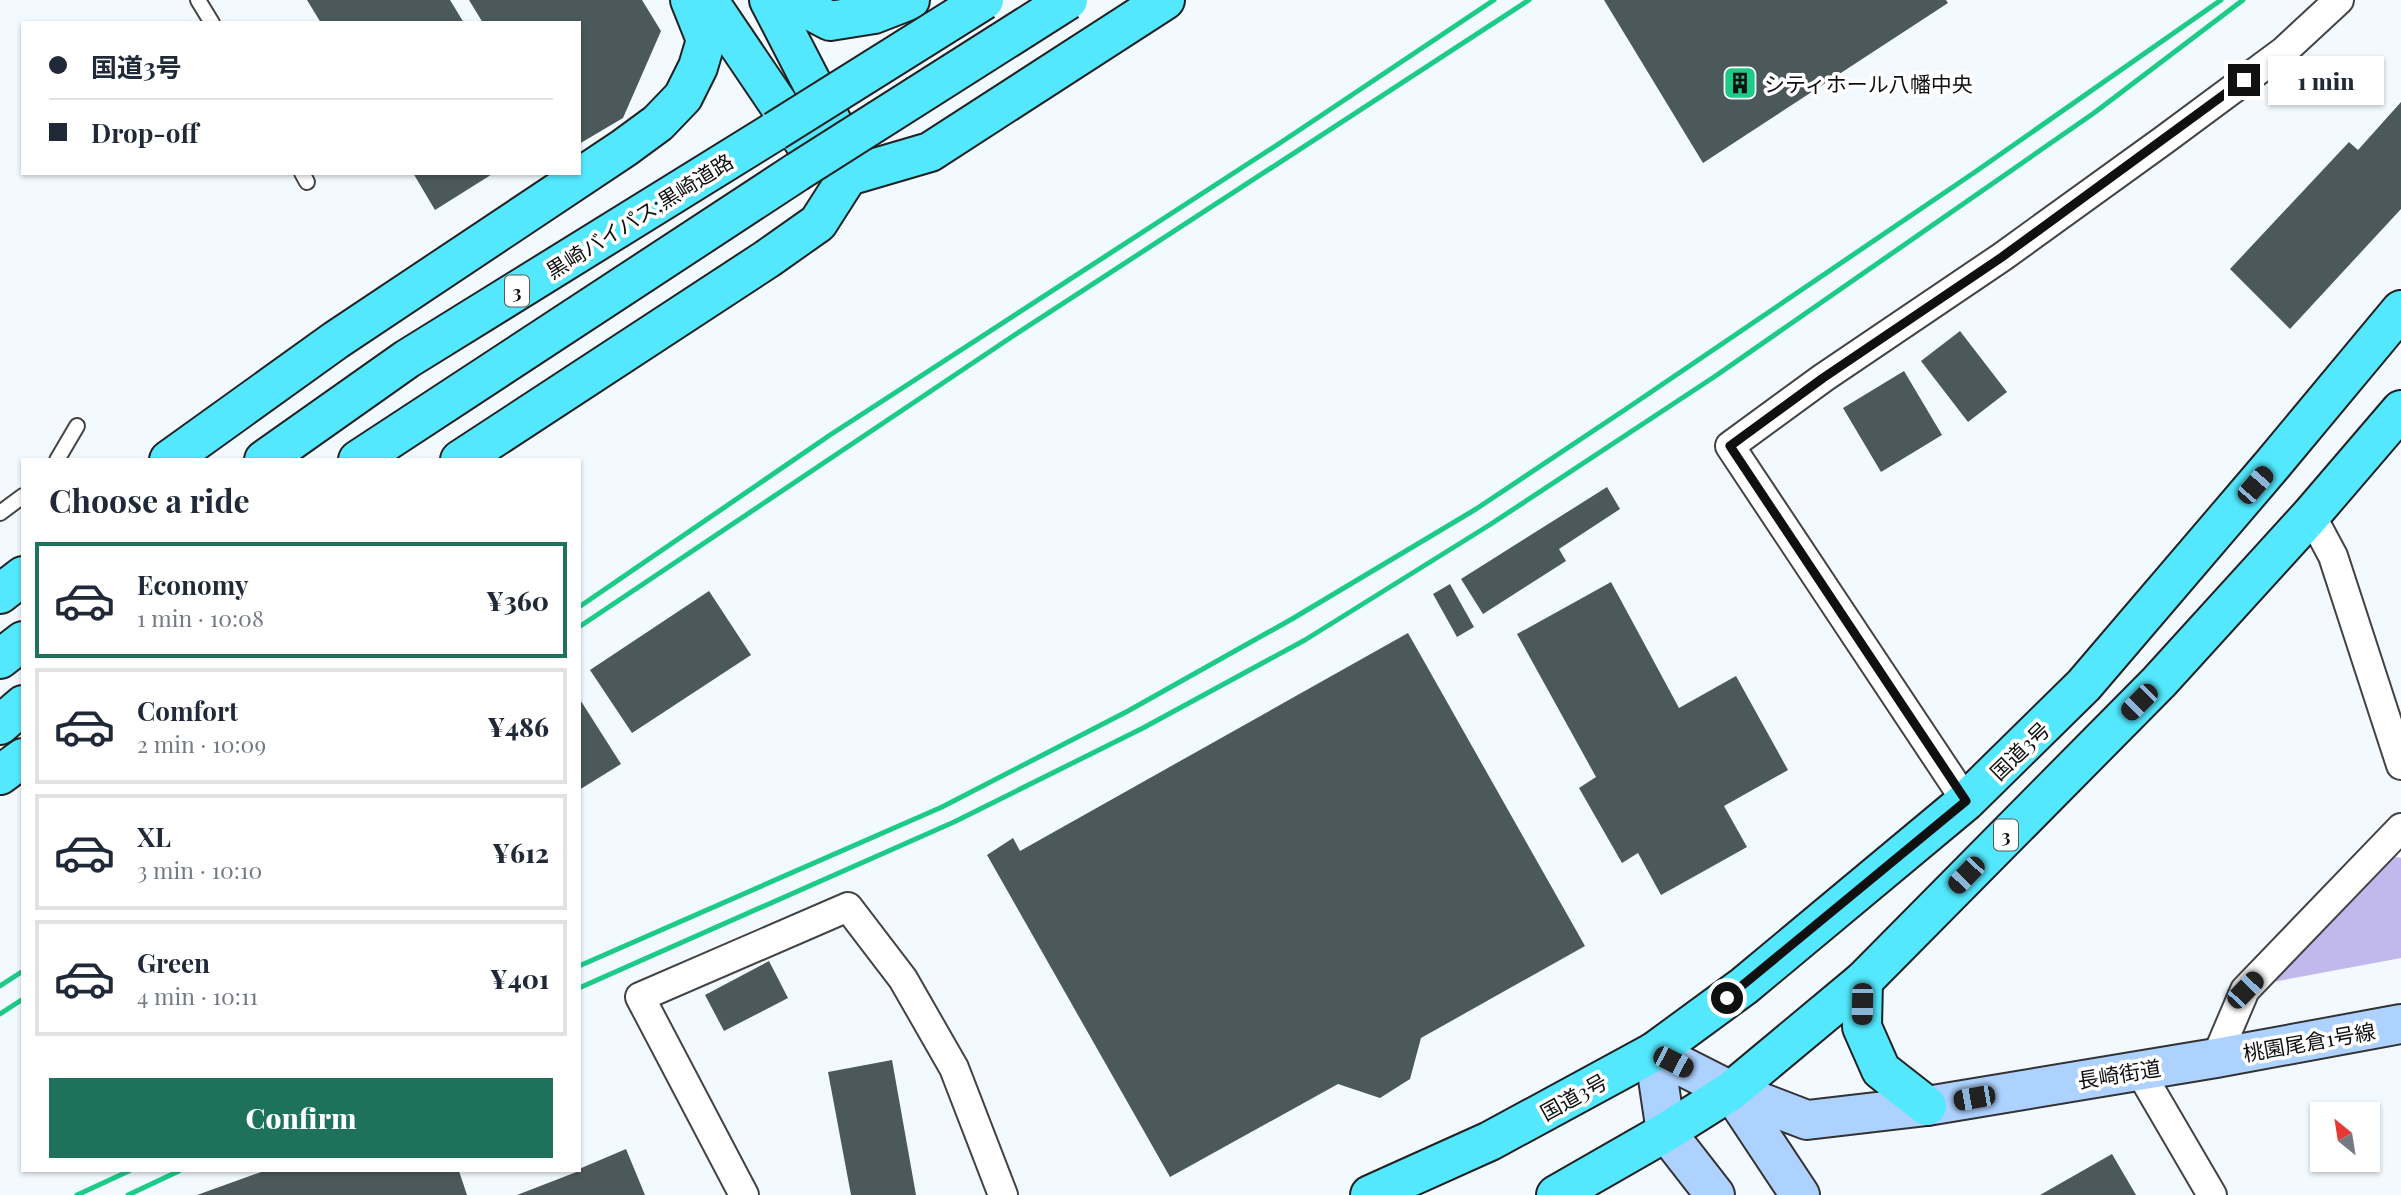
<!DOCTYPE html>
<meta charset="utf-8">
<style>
:root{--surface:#fff;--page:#f6f6f7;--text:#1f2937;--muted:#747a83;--line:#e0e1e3;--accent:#1e725b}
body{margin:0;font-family:"Playfair Display","Noto Sans JP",serif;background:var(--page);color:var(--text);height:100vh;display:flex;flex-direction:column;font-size:26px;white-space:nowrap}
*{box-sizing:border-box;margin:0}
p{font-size:23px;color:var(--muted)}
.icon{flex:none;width:38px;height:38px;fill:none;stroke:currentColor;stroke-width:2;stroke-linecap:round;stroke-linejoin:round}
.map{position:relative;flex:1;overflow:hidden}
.drawer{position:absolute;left:21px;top:458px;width:560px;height:714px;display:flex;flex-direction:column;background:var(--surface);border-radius:0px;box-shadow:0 2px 5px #0004}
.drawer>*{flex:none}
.hud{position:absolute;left:21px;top:21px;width:560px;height:154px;border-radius:0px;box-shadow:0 2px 5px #0004;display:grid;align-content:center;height:154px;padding:0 28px;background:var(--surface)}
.needle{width:46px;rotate:330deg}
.fabs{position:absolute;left:2310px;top:1102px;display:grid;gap:14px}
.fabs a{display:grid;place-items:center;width:70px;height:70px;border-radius:0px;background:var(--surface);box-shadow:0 2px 5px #0004;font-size:35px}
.end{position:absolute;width:32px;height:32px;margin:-16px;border:9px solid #101010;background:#fff;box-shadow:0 0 0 4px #fff}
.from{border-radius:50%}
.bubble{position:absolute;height:49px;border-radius:0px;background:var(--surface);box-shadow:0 2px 5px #0004;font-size:23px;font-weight:800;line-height:49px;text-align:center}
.car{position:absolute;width:21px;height:42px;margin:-21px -10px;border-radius:9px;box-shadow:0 0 5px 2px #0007;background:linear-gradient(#222 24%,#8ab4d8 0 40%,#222 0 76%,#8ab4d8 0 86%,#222 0)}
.hud b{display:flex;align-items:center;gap:24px;height:66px;font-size:26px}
.hud b+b{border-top:2px solid var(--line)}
.hud i{width:18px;height:18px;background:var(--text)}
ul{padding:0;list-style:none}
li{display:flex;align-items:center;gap:21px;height:116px;margin:0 14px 10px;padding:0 14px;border:4px solid var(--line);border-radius:0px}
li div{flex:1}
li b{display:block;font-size:26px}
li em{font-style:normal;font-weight:800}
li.selected{border-color:var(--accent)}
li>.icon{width:63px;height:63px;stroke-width:1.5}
h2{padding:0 28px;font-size:32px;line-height:84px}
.cta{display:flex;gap:14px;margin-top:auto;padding:14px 28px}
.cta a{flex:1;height:80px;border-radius:0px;background:var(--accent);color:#fff;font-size:28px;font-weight:800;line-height:80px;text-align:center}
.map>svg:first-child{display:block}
</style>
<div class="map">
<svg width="2401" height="1195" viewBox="0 0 2401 1195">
<rect width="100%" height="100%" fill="#f3faff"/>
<!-- green -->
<path fill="#c1b9ed" d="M2393 856 2401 858V958L2273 982Z"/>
<!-- building -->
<g fill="#4c595a">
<path d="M307 0H450L464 23H321Z"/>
<path d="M469 0H642L661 31 623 118 579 144V23H483Z"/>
<path d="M1604 0H1946L1948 3 1703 163Z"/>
<path d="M2401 102V209L2290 329 2230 269 2349 142 2358 150Z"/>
<path d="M413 173H494L435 210Z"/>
<path d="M1960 331 2007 392 1968 422 1921 361Z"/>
<path d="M1904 371 1942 435 1881 472 1843 408Z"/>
<path d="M1607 487 1620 509 1559 549 1566 561 1483 614 1461 579Z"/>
<path d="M1611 582 1679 708 1736 676 1788 770 1724 806 1747 847 1661 895 1638 853 1622 863 1579 788 1596 777 1517 634Z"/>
<path d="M1450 584 1474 627 1457 637 1433 594Z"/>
<path d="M709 591 751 655 632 733 590 670Z"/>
<path d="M1408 633 1585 946 1421 1038 1410 1079 1380 1098 1338 1084 1170 1177 987 855 1013 838 1020 851Z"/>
<path d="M579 698 621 764 579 790Z"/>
<path d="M769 961 788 998 724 1031 705 995Z"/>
<path d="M892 1060 916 1195H851L828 1072Z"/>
<path d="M626 1149 645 1195H517L579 1171V1169Z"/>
<path d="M2112 1154 2136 1195H2040Z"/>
<path d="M264 1171H459L467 1195H197Z"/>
</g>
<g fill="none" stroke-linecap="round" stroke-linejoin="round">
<defs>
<g id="lane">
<path d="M198 0 212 23"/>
<path d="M302 173 307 182"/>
<path d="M57 460 77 426"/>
<path d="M0 513 23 496"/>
</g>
<g id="street">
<path d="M2311 515 2333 556 2401 765"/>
<path d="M1966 801 1730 446 1823 378 2002 257 2164 140 2284 51 2339 0"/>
<path d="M2216 1058 2245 990 2401 828"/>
<path d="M2139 1070 2212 1195"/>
<path d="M744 1195 640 997 848 907 903 979 954 1068 1003 1195"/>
</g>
<g id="secondary">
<path d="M1654 1052 1731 1091 1800 1195"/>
<path d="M1654 1052 1666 1132 1715 1195"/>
<path d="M1731 1091 1807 1120 1927 1106 2216 1058 2401 1024"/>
</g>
<g id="highway">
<path d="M708 0 804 142 846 175"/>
<path d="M769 0 834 126 848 176"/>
<path d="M790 0 830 21 874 14 910 0"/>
<path d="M169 460 336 340 624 148 658 123 683 97 698 67 706 40 690 0"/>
<path d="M264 460 407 359 775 131"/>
<path d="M358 460 797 172"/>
<path d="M460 460 767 259 818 223 848 176 930 152 1165 0"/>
<path d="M0 594 23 576"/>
<path d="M0 659 23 641"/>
<path d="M0 725 23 705"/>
<path d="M0 775 23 758"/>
<path d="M1863 981 1862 1027 1881 1070 1927 1106"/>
<path d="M1370 1195 1490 1141 1654 1052 1744 986 1966 801 2084 685 2272 465 2401 310"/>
<path d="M1556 1195 1666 1132 1731 1091 1863 981 2159 682 2311 515 2401 410"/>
</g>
</defs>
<!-- lane casing -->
<use href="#lane" stroke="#434343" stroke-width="18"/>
<!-- street casing -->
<use href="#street" stroke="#434343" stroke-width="32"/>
<!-- secondary casing -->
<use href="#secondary" stroke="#323232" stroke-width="42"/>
<!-- highway casing -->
<use href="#highway" stroke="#212121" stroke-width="42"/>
<!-- lane -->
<use href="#lane" stroke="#fff" stroke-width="14"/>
<!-- street -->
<use href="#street" stroke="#fff" stroke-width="28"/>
<!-- secondary -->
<use href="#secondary" stroke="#aed2ff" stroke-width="38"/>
<!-- highway -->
<use href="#highway" stroke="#53e8fd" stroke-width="38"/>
<!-- rail -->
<g stroke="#1dcb88" stroke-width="5">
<path d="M579 607 830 435 1283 141 1494 0"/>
<path d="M579 627 1013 336 1529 0"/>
<path d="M579 966 942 807 1128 711 1292 619 1476 509 1626 409 1975 172 2221 0"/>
<path d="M0 986 23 971"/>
<path d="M579 988 954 822 1143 728 1305 640 1491 524 1714 377 2094 113 2243 0"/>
<path d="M0 1014 23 999"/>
<path d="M77 1195 129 1171"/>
<path d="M128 1195 179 1171"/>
</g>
<defs>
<g id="highway-bridge">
<path d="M775 131 984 0"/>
<path d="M797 172 1068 0"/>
</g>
</defs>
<!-- highway-bridge casing -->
<use href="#highway-bridge" stroke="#212121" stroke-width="42" stroke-linecap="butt"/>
<!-- highway-bridge -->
<use href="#highway-bridge" stroke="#53e8fd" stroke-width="38"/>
</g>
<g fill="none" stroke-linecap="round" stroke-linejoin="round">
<!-- route -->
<path stroke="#101010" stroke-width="9" d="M1727 998 1966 801 1730 446 1823 378 2002 257 2244 80"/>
</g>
<!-- icons -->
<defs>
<symbol id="building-square" viewBox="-11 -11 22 22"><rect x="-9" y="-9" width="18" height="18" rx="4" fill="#1dcb88" stroke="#fff"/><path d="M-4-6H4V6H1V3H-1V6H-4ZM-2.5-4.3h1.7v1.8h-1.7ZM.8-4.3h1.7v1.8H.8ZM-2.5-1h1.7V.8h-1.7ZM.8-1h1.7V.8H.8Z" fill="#111"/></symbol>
</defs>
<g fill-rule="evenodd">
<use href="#building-square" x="1721" y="64" width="38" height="38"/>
</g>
<g text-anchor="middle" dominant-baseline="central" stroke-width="7" stroke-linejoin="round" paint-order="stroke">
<!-- shield labels -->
<g fill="#fff" stroke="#585858" stroke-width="2">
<rect x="505" y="275.5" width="24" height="31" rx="5"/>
<rect x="1994" y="819.5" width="24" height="31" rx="5"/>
</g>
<g font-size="19" font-weight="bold" fill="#101010">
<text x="517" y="291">3</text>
<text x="2006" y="835">3</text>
</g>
<!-- poi labels -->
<g font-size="21" fill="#101010" stroke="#fff" text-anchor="start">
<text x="1764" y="83">シティホール八幡中央</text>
</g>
<!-- street labels -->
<g font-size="21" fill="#101010" stroke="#fff">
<text transform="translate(639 215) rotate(-32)">黒崎バイパス;黒崎道路</text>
<text transform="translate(2019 750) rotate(-44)">国道3号</text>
<text transform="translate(2309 1041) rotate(-10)">桃園尾倉1号線</text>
<text transform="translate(2119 1073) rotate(-9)">長崎街道</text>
<text transform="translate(1573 1096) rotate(-29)">国道3号</text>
</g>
</g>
</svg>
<div class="fabs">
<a><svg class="needle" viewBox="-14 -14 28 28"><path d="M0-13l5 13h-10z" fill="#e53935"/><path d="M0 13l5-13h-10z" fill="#747a83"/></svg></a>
</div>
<i class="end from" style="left:1727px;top:998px"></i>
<i class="end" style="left:2244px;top:80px"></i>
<div class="bubble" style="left:2268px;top:56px;width:116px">1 min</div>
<i class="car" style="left:2255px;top:485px;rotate:41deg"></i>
<i class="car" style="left:2139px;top:702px;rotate:225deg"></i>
<i class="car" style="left:1966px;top:875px;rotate:224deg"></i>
<i class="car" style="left:2245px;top:990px;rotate:44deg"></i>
<i class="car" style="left:1862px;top:1004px;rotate:181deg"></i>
<i class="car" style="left:1673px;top:1062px;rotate:117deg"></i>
<i class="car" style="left:1974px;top:1098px;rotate:260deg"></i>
<div class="hud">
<b><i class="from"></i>国道3号</b>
<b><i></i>Drop-off</b>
</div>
<section class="drawer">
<h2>Choose a ride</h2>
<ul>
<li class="selected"><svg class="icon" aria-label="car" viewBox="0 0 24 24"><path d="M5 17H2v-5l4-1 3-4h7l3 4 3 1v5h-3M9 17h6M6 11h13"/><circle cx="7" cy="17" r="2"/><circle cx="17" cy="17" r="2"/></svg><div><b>Economy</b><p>1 min · 10:08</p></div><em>¥360</em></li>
<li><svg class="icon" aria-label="car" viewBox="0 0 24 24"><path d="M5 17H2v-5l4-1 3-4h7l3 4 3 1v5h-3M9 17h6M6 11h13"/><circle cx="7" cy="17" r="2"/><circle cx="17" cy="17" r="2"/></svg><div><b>Comfort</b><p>2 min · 10:09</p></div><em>¥486</em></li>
<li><svg class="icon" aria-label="car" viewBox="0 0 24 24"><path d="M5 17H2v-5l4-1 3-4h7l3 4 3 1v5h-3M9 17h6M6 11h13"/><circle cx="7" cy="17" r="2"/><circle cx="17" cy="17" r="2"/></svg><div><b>XL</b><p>3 min · 10:10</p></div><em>¥612</em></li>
<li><svg class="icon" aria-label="car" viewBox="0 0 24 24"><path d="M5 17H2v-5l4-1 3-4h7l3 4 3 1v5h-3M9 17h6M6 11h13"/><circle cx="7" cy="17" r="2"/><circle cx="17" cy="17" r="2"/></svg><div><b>Green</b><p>4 min · 10:11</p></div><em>¥401</em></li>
</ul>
<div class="cta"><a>Confirm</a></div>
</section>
</div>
